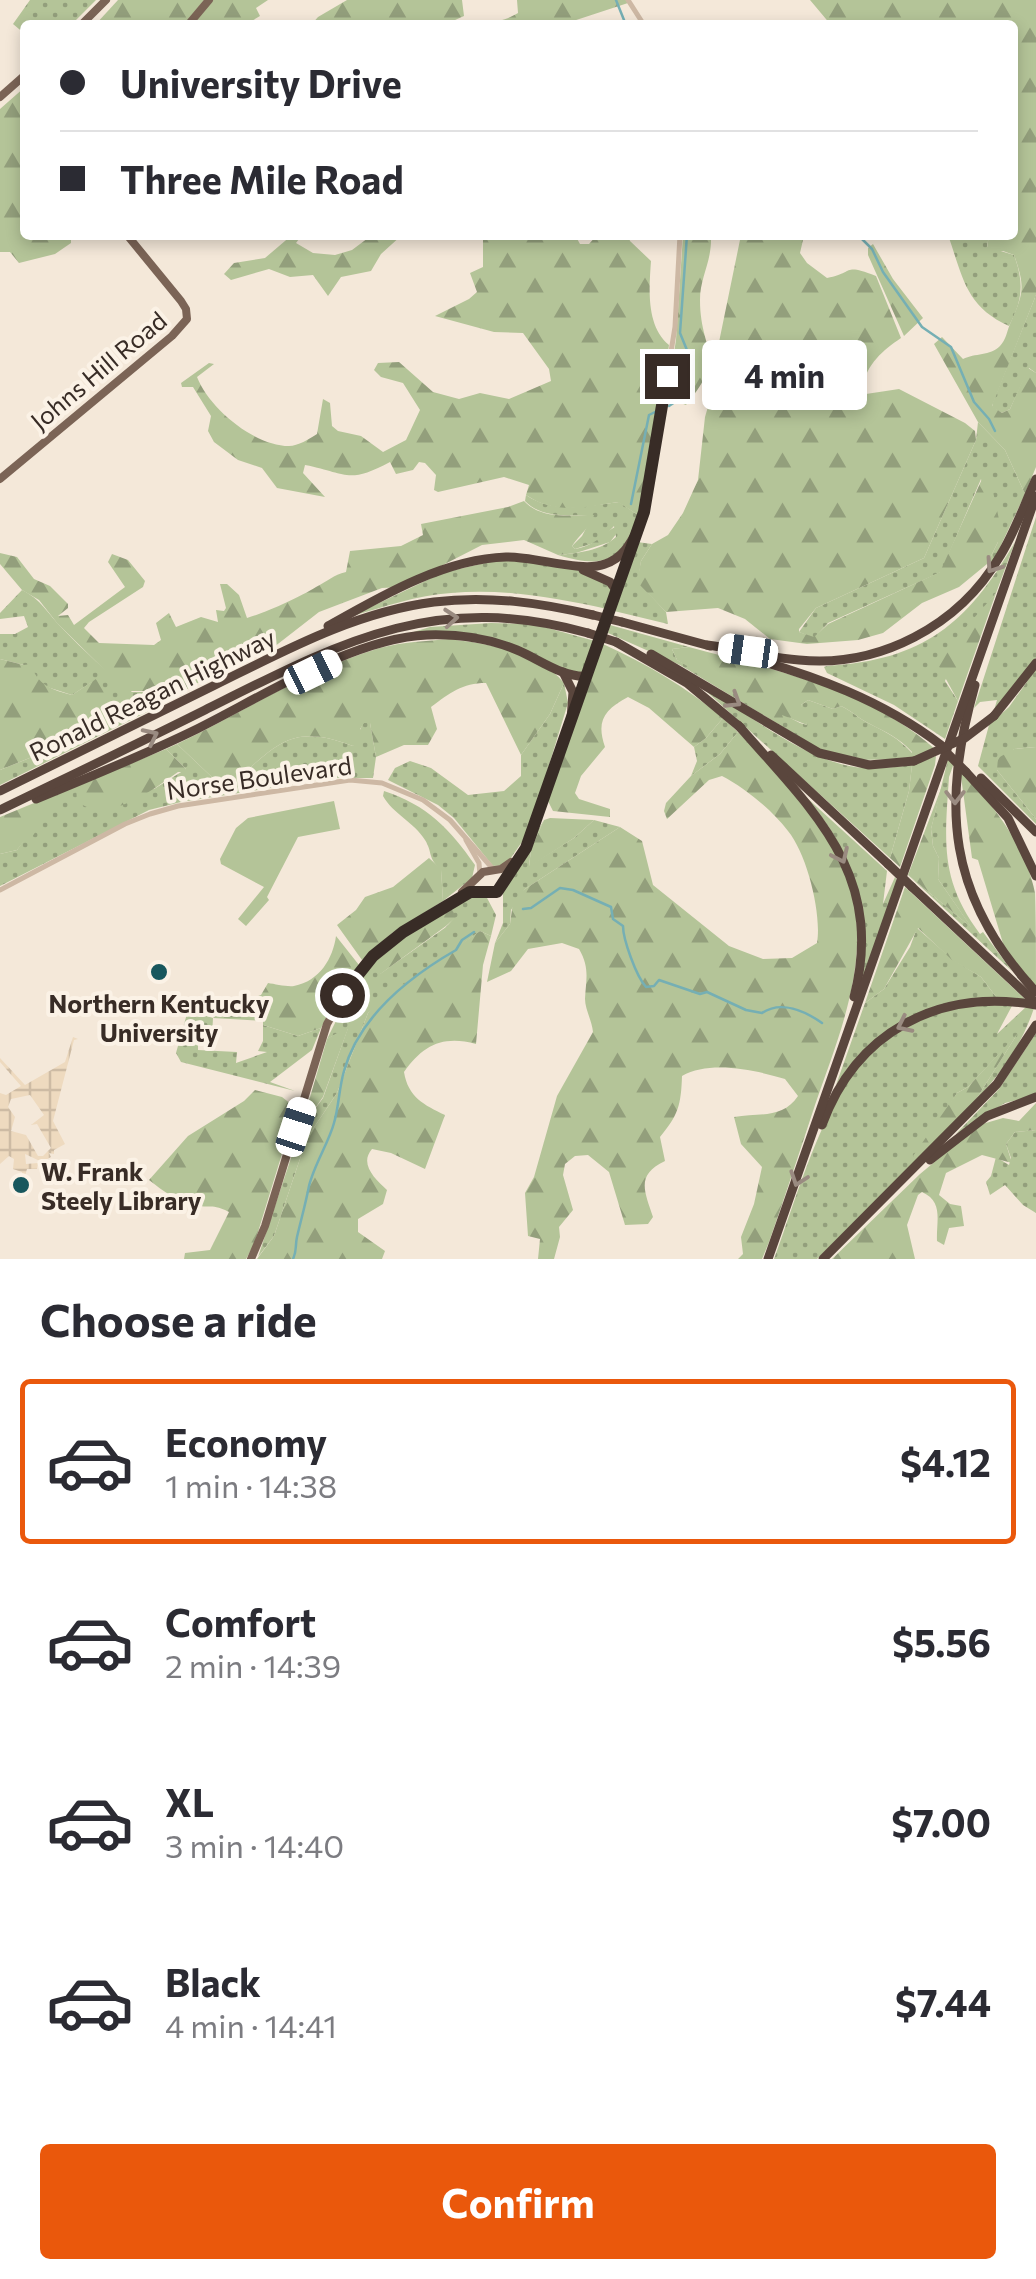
<!DOCTYPE html>
<meta charset="utf-8">
<style>
:root{--surface:#fff;--page:#f2f2f3;--text:#2b2b33;--muted:#7c7c81;--line:#e1e1e2;--accent:#ea580c}
body{margin:0;font-family:Commissioner,sans-serif;background:var(--page);color:var(--text);height:100vh;display:flex;flex-direction:column;font-size:38px;white-space:nowrap}
*{box-sizing:border-box;margin:0}
p{font-size:32px;color:var(--muted)}
.icon{flex:none;width:55px;height:55px;fill:none;stroke:currentColor;stroke-width:2;stroke-linecap:round;stroke-linejoin:round}
.map{position:relative;height:1259px;overflow:hidden}
.side{display:flex;flex-direction:column;background:var(--surface);flex:1}
.side>*{flex:none}
.hud{position:absolute;left:20px;top:20px;width:998px;height:220px;border-radius:10px;box-shadow:0 5px 15px #0003;display:grid;align-content:center;height:220px;padding:0 40px;background:var(--surface)}
.end{position:absolute;width:45px;height:45px;margin:-22px;border:12px solid #382c26;background:#fff;box-shadow:0 0 0 5px #fff}
.from{border-radius:50%}
.bubble{position:absolute;height:70px;border-radius:10px;background:var(--surface);box-shadow:0 5px 15px #0003;font-size:32px;font-weight:700;line-height:70px;text-align:center}
.car{position:absolute;width:30px;height:60px;margin:-30px -15px;border-radius:12px;box-shadow:0 0 8px 2px #0007;background:linear-gradient(#fff 24%,#345 0 40%,#fff 0 76%,#345 0 86%,#fff 0)}
.hud b{display:flex;align-items:center;gap:35px;height:95px;font-size:38px}
.hud b+b{border-top:2px solid var(--line)}
.hud i{width:25px;height:25px;background:var(--text)}
ul{padding:0;list-style:none}
li{display:flex;align-items:center;gap:30px;height:165px;margin:0 20px 15px;padding:0 20px;border:5px solid transparent;border-radius:10px}
li div{flex:1}
li b{display:block;font-size:38px}
li em{font-style:normal;font-weight:700}
li.on{border-color:var(--accent)}
li>.icon{width:90px;height:90px;stroke-width:1.5}
h2{padding:0 40px;font-size:45px;line-height:120px}
.cta{display:flex;gap:20px;margin-top:auto;padding:20px 40px}
.cta a{flex:1;height:115px;border-radius:10px;background:var(--accent);color:#fff;font-size:40px;font-weight:700;line-height:115px;text-align:center}
.map>svg:first-child{display:block}
</style>
<div class="map">
<svg width="1036" height="1259" viewBox="0 0 1036 1259">
<defs>
<pattern id="grass-dots" width="8" height="8" patternUnits="userSpaceOnUse" patternTransform="scale(2.5)"><rect width="8" height="8" fill="#b4c498"/><path d="M2 2h.1M6 6h.1" fill="none" stroke="#939f7c" stroke-width="1.8" stroke-linecap="round"/></pattern>
<pattern id="forest-firs" width="22" height="20" patternUnits="userSpaceOnUse" patternTransform="scale(2.5)"><rect width="22" height="20" fill="#b4c498"/><path d="M5 1l3.5 6h-7zM16 11l3.5 6h-7z" fill="#939f7c"/></pattern>
<pattern id="plaza-grid" width="8" height="8" patternUnits="userSpaceOnUse" patternTransform="scale(2.5)"><rect width="8" height="8" fill="#eedabf"/><path d="M0 4h8M4 0v8" fill="none" stroke="#cdbba4"/></pattern>
</defs>
<rect width="100%" height="100%" fill="#f4e8d9"/>
<!-- grass -->
<g fill="url(#grass-dots)">
<path d="M30 0H96L71 25H25V34L13 24Z"/>
<path d="M948 235H989L987 247 1014 255C1024 282 1023 300 1009 326 965 306 963 277 948 235Z"/>
<path d="M1036 295V373L1029 368 1010 409 1002 413 992 407 993 402Z"/>
<path d="M978 422 1005 450 1025 494 994 560 987 564 998 542 981 479 941 572 828 623 814 638 799 632 816 608 924 558 976 440Z"/>
<path d="M526 495C553 514 588 506 619 502L638 515C622 562 604 569 558 555 579 553 600 551 616 537L614 526 600 541 575 549 572 546 582 536 593 515C569 515 542 519 525 501Z"/>
<path d="M1036 517V658L993 714 997 700 980 702 974 708Z"/>
<path d="M637 542 652 544 641 561 638 582 666 612 668 624 614 611Z"/>
<path d="M1015 542 996 593 968 628 945 681 958 701 945 739 894 705 827 673 824 667 827 666C924 660 967 624 1015 542Z"/>
<path d="M498 560C531 561 591 564 613 590L607 609C556 598 503 588 451 593 417 595 384 607 352 616L442 573Z"/>
<path d="M22 590C41 599 48 614 62 628 84 651 107 672 132 692 141 692 151 692 159 690 178 686 190 669 208 677L151 710 0 785V770L64 744 99 712 92 682 72 695 44 686 24 665 0 659V634H15L28 627 24 616 0 619V613Z"/>
<path d="M491 623 533 624 595 641 583 674 573 673 500 642 400 636 430 627Z"/>
<path d="M610 625 689 647 672 649 677 660 800 723 807 725 801 705 808 700 833 709 841 706C852 711 859 719 870 724 888 733 898 738 912 753V759L854 760 823 751 680 665 608 633Z"/>
<path d="M1036 669V747L1014 749 997 770 1036 819V824L978 766 989 725 1009 707Z"/>
<path d="M695 681C744 710 806 764 864 768 880 769 896 767 912 765L909 791 890 858Z"/>
<path d="M564 683 568 703 531 824 524 839 506 865 493 866 454 818 438 805 388 780 395 768 410 761 431 768 468 795 504 791 521 776V755L550 714Z"/>
<path d="M723 718 738 732 720 754 691 776 697 761 694 747 706 738Z"/>
<path d="M363 723H370L376 757 373 778H333L181 802 149 810 0 886V854L17 850 56 794 76 786 154 789 186 769 166 749 177 744 215 780 232 783C278 745 290 722 353 746Z"/>
<path d="M948 759 954 763 949 777C945 841 939 879 980 934L983 932 1012 971 908 875 971 927 938 879 939 858 933 846 931 829Z"/>
<path d="M384 791C427 805 450 829 475 865L472 878 443 901 441 870C427 857 433 853 425 840 414 822 393 814 383 796Z"/>
<path d="M806 797 887 871 883 904 895 877 897 880 860 987C858 904 864 865 806 797Z"/>
<path d="M544 820 531 849 529 866 574 838 594 820 620 827 525 889 511 910 510 924 495 943 503 923V889Z"/>
<path d="M479 893 486 896 496 915 491 936 480 931 368 1013 337 1093 307 1138 274 1236 258 1257 301 1128 323 1098 348 1028 327 1039 354 985 370 966 380 974 446 927 455 917 451 908 469 895Z"/>
<path d="M917 928 952 959 981 977 997 998C924 1010 879 1019 836 1085L865 1003 884 989 910 947Z"/>
<path d="M1013 1004 997 1034 1027 1006 1034 1008C1022 1045 1001 1073 975 1101L1016 1036 968 1087 957 1093 916 1161 817 1259H774C799 1191 819 1114 865 1056 882 1034 918 1018 944 1011 967 1005 990 1005 1013 1004Z"/>
<path d="M188 1010 213 1018 212 1036H198V1050L237 1052 236 1063 267 1052 258 1051 263 1041V1025L298 1036 321 1028 312 1050 270 1082 295 1091 181 1062 176 1053Z"/>
<path d="M1036 1033V1095L1005 1103 956 1134 999 1089Z"/>
<path d="M1036 1130V1213L1023 1205 1005 1185 990 1195 986 1182 991 1176 996 1157 1009 1165 1011 1158 1006 1144 1015 1132Z"/>
</g>
<!-- forest -->
<g fill="url(#forest-firs)">
<path d="M118 0H204L184 25H95Z"/>
<path d="M213 0H268L256 8 260 16 245 25H192Z"/>
<path d="M347 0H462L464 16 444 25H311L318 17Z"/>
<path d="M517 0H626L628 3 561 25H459C477 15 490 30 518 13Z"/>
<path d="M810 0H1036V295L992 406 1002 413 1010 409 1028 368 1036 373V467L1025 494 1005 450 978 422 934 344 942 337 963 359C975 353 990 356 1000 346 1006 340 1007 331 1010 324 1023 294 1026 288 1014 255L1003 251 991 253 987 248 989 235H1012V25H831Z"/>
<path d="M25 87V235H71V243L55 254 19 263 10 252H0V109Z"/>
<path d="M292 235H302L296 243 313 253 335 255 352 250 372 235H402L381 254 371 271 341 277 328 296 313 275 290 277 269 269 231 280 224 274 234 263 265 258Z"/>
<path d="M483 235H575L580 244H589L597 235H628L630 241 651 261C649 289 646 326 669 345L647 486 638 515 618 502C586 507 555 515 526 495L529 485 504 477 438 492 434 490 436 475 425 463 419 462 413 470 396 474 390 462C347 485 347 473 305 465L303 473 325 497 277 488 262 468 238 460 214 442 208 431 211 416 193 387H182L181 383 209 363 214 364 197 377C209 408 254 446 289 446 298 446 309 439 317 434L323 399 330 403 332 426 338 431 361 436 383 452 406 440 420 410 403 383 381 377 374 370 378 363 399 362 433 392 459 399 480 393 509 399 551 381 549 369 523 333 494 332 435 316 469 299 477 292 470 273 483 267Z"/>
<path d="M683 235 711 236C712 262 700 277 700 300 700 352 728 354 686 405L667 398 676 340Z"/>
<path d="M741 235H813L803 240 800 253 807 263 827 278C855 273 842 263 876 276L901 338C882 351 868 363 862 387L866 394 899 389 965 423 975 431 976 440 924 558 816 608 799 629V632L814 637 828 624 940 572 982 479 987 478 992 487 1000 524 998 542 987 564 959 587 922 603 883 633 858 640 807 644 770 639 745 619 718 608 666 612 637 582 641 561 652 544 668 535 683 513 698 480 705 417 716 379 718 347Z"/>
<path d="M873 244 893 279 923 318 904 336 868 255V248Z"/>
<path d="M524 501C542 520 570 515 594 515 589 529 580 534 572 546L575 549C602 544 602 530 621 525V528L610 542 576 553 558 555 524 540 482 545 400 587 382 588 319 612 274 647 208 677 202 673 192 674 176 685 158 691H126L57 623 39 600 22 590 0 564V553L17 557 34 579 50 586 68 604V608L58 616 68 615 74 625 125 587 108 562 112 554 128 560 145 581 143 587 89 622 84 628 99 643 154 645 161 640 156 623 169 613 176 627 201 617 218 622 216 610 224 611 226 608 220 584H227L239 595 247 618C265 613 300 597 316 587 328 581 333 575 346 572L350 551 401 546 423 535 421 524 508 507Z"/>
<path d="M996 593 958 701 936 661Z"/>
<path d="M449 639C487 644 539 651 564 683L550 714 521 755 486 683C462 683 450 693 431 707L437 729 428 745H404L376 757 370 723H364L360 729 362 740 353 746C290 722 278 745 232 783L215 780 177 744C241 713 311 668 380 648 403 642 426 641 449 639Z"/>
<path d="M603 644C647 664 686 687 723 718L706 738 694 747 649 708 628 697C604 710 596 721 605 747L581 776 575 793 579 799 610 809V817L553 811 548 801Z"/>
<path d="M689 647C774 670 869 689 936 750L912 759V752C898 737 887 733 870 724 859 719 852 711 841 706L833 709 808 700 801 705 806 714 807 725 782 715 785 722 778 720 677 660 672 649Z"/>
<path d="M0 659 24 665 31 664C37 685 52 690 72 695L96 679 116 701 64 744 0 770Z"/>
<path d="M738 732C782 775 831 824 849 883 873 958 839 1035 815 1105 800 1151 785 1196 769 1242L762 1259H738L743 1254 741 1237 754 1204 762 1167 741 1144 734 1117C758 1113 783 1119 798 1096L785 1079C755 1070 710 1060 682 1076 681 1106 678 1115 660 1137L665 1161C636 1175 644 1190 653 1217L648 1224 625 1225 609 1172 588 1155 575 1156 565 1164 563 1175 573 1210 559 1227 560 1237 554 1259H538L540 1239 528 1236 525 1193 534 1177 557 1096 593 1032C592 1021 585 1009 585 999 586 979 590 968 579 949L562 943 528 949 511 971 487 982 495 943 510 924 513 902 525 889 620 827 642 841 653 885 729 946 763 959 792 958 817 943C822 914 807 854 788 831 772 810 745 788 722 776L709 780 667 819 664 811 666 803 691 776 720 754Z"/>
<path d="M1036 747V819L997 770 998 758 1014 749Z"/>
<path d="M166 749 186 769 185 772H178C154 789 106 826 77 801L76 786Z"/>
<path d="M936 756 935 765 900 867 890 858 909 791 912 765Z"/>
<path d="M960 769C993 806 1025 843 1035 893 1036 923 1036 957 1036 987L1005 950 978 860 972 858Z"/>
<path d="M942 786 931 829 933 846 939 858 938 879 972 928 908 875Z"/>
<path d="M56 794 58 798 28 843 24 841 17 850 0 854V817Z"/>
<path d="M550 818 594 820 574 838 529 867 531 849 544 820Z"/>
<path d="M429 858 441 869 443 901 392 933 362 960 337 925 356 910 365 897 393 887Z"/>
<path d="M905 887 1026 1000 997 998 981 977 952 960 918 928 884 989 865 1003Z"/>
<path d="M451 908 456 917 446 926 379 975 370 966 412 931Z"/>
<path d="M480 931 491 936 483 965 476 1044C443 1035 423 1045 404 1072 408 1097 424 1105 445 1115L425 1169 391 1153 372 1149C359 1164 375 1179 387 1190L383 1204 358 1219V1232L385 1251 382 1259H257L274 1236 307 1138 337 1093 368 1013 381 1000Z"/>
<path d="M336 936 359 965 345 983 321 1028 298 1036 263 1025V1021L213 1018 224 1008 261 995 268 983C275 984 287 987 294 986 320 981 333 958 336 936Z"/>
<path d="M349 1026 323 1097 301 1128 327 1039Z"/>
<path d="M1018 1033 975 1101 916 1161 913 1156 957 1093 968 1087Z"/>
<path d="M255 1090 282 1097 296 1108 254 1245 246 1259H184L185 1253 210 1250 229 1212C210 1203 212 1209 196 1205 178 1202 163 1191 149 1180L188 1136 244 1101Z"/>
<path d="M1036 1103V1130L1015 1132 1006 1144 1012 1163 982 1155 946 1173 939 1195 950 1204 961 1206 964 1226 949 1228 944 1245 937 1241C936 1221 944 1202 922 1192L918 1195 907 1225 915 1259H832L920 1174 979 1125 1003 1118 1019 1121Z"/>
</g>
<!-- green -->
<path fill="#b4c498" d="M334 801 340 829 298 837 267 897 269 900 246 926 238 919 264 887 221 864 220 859 236 828 248 818Z"/>
<!-- plaza -->
<path fill="url(#plaza-grid)" fill-rule="evenodd" d="M73 1037 78 1039 74 1040 53 1121 65 1144 54 1150V1154L49 1153 51 1157 42 1162 25 1154 26 1164 38 1163 37 1169H27L23 1183 22 1172 13 1169 14 1159 9 1156 0 1164V1093L6 1095 21 1086 0 1062V1058L25 1085 65 1062ZM30 1095 44 1115 31 1125 37 1124 51 1148 43 1156H38L26 1135 11 1131 15 1117 8 1107 11 1099Z"/>
<g fill="none" stroke-linecap="round" stroke-linejoin="round">
<!-- stream -->
<g stroke="#75afb4" stroke-width="2.5">
<path d="M616 0 626 25"/>
<path d="M858 235 872 249 883 272 922 327 951 347 974 402 989 419 995 431"/>
<path d="M669 406 675 402 691 360 680 333 687 235"/>
<path d="M631 504 649 415 655 412"/>
<path d="M523 909 531 908 560 888 573 890 611 907 613 919 623 926C623 939 636 976 646 987L654 986 659 980 700 994 707 992 746 1010 762 1013C781 1000 805 1011 822 1023"/>
<path d="M293 1259C297 1251 295 1246 297 1237 301 1220 306 1202 309 1186 314 1165 329 1142 334 1123 339 1106 339 1088 344 1071 359 1017 409 977 456 950L462 940 474 932"/>
</g>
<!-- minor -->
<g stroke="#cdb8a4" stroke-width="5">
<path d="M628 0 644 25"/>
<path d="M639 527 648 494 675 327 680 235"/>
<path d="M618 588 634 542"/>
<path d="M466 840 479 863 480 875"/>
<path d="M0 890 125 824 150 814 178 806 350 780 382 783 423 800 450 820 493 869"/>
</g>
<!-- major -->
<g stroke="#7b6456" stroke-width="8">
<path d="M81 25 106 0"/>
<path d="M188 25 209 0"/>
<path d="M0 97 25 75"/>
<path d="M0 479 172 336 187 319 186 309 181 301 127 235"/>
<path d="M537 815 617 591"/>
<path d="M462 892 483 872 501 869 511 862"/>
<path d="M251 1259 265 1226 327 1024 354 977 390 941 470 892H497L526 848 539 811"/>
</g>
<!-- highway -->
<g stroke="#5a463d" stroke-width="9">
<path d="M583 570 610 582 617 591"/>
<path d="M622 622 710 646"/>
<path d="M328 626C381 596 444 559 506 557 534 556 581 573 605 564 624 558 631 542 640 525"/>
<path d="M616 642 687 683 741 728"/>
<path d="M707 645C738 649 768 658 799 660 879 668 959 626 1000 556 1015 532 1024 505 1036 479"/>
<path d="M651 654 819 753 869 765 914 761"/>
<path d="M744 656C815 676 882 700 941 745"/>
<path d="M563 672 573 692 571 719"/>
<path d="M975 685C941 806 947 896 1036 992"/>
<path d="M994 716 1036 663"/>
<path d="M738 725C811 809 886 873 854 997"/>
<path d="M771 755 888 864"/>
<path d="M966 772 1008 818 1036 876"/>
<path d="M981 778 1036 832"/>
<path d="M0 791C71 756 142 721 213 686 284 651 355 612 434 602 488 595 541 603 593 615"/>
<path d="M36 799C90 777 144 755 197 729 263 696 354 638 427 635 458 634 488 638 517 650 539 659 563 678 587 676"/>
<path d="M0 810C68 777 137 744 205 710 339 643 434 590 588 633"/>
<path d="M912 887 1036 1003"/>
<path d="M822 1125C856 1032 938 988 1036 1005"/>
<path d="M930 1160 987 1116 1036 1097"/>
<path d="M768 1259 1036 496"/>
<path d="M823 1259 997 1084 1036 1025"/>
</g>
<!-- highway-bridge -->
<g stroke="#5a463d" stroke-width="9">
<path d="M593 615 622 622"/>
<path d="M588 633 616 642"/>
<path d="M942 748 966 772"/>
<path d="M914 761 965 738 994 716"/>
<path d="M888 864 912 887"/>
</g>
</g>
<!-- one-way arrows -->
<defs><path id="oneway-chevron" d="M-2-3.5L2.5 0L-2 3.5" fill="none" stroke-width="1.6" stroke-linecap="round" stroke-linejoin="round" transform="scale(2.5)"/></defs>
<g stroke="#9a8b81">
<use href="#oneway-chevron" transform="translate(993 566) rotate(124)"/>
<use href="#oneway-chevron" transform="translate(451 618) rotate(-5)"/>
<use href="#oneway-chevron" transform="translate(734 701) rotate(32)"/>
<use href="#oneway-chevron" transform="translate(151 736) rotate(-26)"/>
<use href="#oneway-chevron" transform="translate(955 797) rotate(90)"/>
<use href="#oneway-chevron" transform="translate(841 856) rotate(65)"/>
<use href="#oneway-chevron" transform="translate(904 1025) rotate(154)"/>
<use href="#oneway-chevron" transform="translate(798 1179) rotate(109)"/>
</g>
<g fill="none" stroke-linecap="round" stroke-linejoin="round">
<!-- route -->
<path stroke="#382c26" stroke-width="12" d="M342 995 373 956 403 932 470 892H497L526 848 644 512 667 376"/>
</g>
<!-- markers -->
<g fill="#18575d" stroke="#fbf2e6" stroke-width="4">
<circle cx="159" cy="972" r="10"/>
<circle cx="21" cy="1185" r="10"/>
</g>
<g text-anchor="middle" dominant-baseline="central" stroke-width="8" stroke-linejoin="round" paint-order="stroke">
<!-- street labels -->
<g font-size="25" fill="#382c26" stroke="#fbf2e6">
<text transform="translate(98 370) rotate(-40)">Johns Hill Road</text>
<text transform="translate(152 694) rotate(-26)">Ronald Reagan Highway</text>
<text transform="translate(259 777) rotate(-8)">Norse Boulevard</text>
</g>
<!-- poi labels -->
<g font-size="25" font-weight="bold" fill="#382c26" stroke="#fbf2e6">
<text x="159" y="1003">Northern Kentucky<tspan x="159" dy="29">University</tspan></text>
<text x="41" y="1171" text-anchor="start">W. Frank<tspan x="41" dy="29">Steely Library</tspan></text>
</g>
</g>
</svg>
<i class="end from" style="left:342px;top:995px"></i>
<i class="end" style="left:667px;top:376px"></i>
<div class="bubble" style="left:702px;top:340px;width:165px">4 min</div>
<i class="car" style="left:748px;top:651px;rotate:278deg"></i>
<i class="car" style="left:313px;top:672px;rotate:64deg"></i>
<i class="car" style="left:296px;top:1127px;rotate:18deg"></i>
<div class="hud">
<b><i class="from"></i>University Drive</b>
<b><i></i>Three Mile Road</b>
</div>
</div>
<section class="side">
<h2>Choose a ride</h2>
<ul>
<li class="on"><svg class="icon" aria-label="car" viewBox="0 0 24 24"><path d="M5 17H2v-5l4-1 3-4h7l3 4 3 1v5h-3M9 17h6M6 11h13"/><circle cx="7" cy="17" r="2"/><circle cx="17" cy="17" r="2"/></svg><div><b>Economy</b><p>1 min · 14:38</p></div><em>$4.12</em></li>
<li><svg class="icon" aria-label="car" viewBox="0 0 24 24"><path d="M5 17H2v-5l4-1 3-4h7l3 4 3 1v5h-3M9 17h6M6 11h13"/><circle cx="7" cy="17" r="2"/><circle cx="17" cy="17" r="2"/></svg><div><b>Comfort</b><p>2 min · 14:39</p></div><em>$5.56</em></li>
<li><svg class="icon" aria-label="car" viewBox="0 0 24 24"><path d="M5 17H2v-5l4-1 3-4h7l3 4 3 1v5h-3M9 17h6M6 11h13"/><circle cx="7" cy="17" r="2"/><circle cx="17" cy="17" r="2"/></svg><div><b>XL</b><p>3 min · 14:40</p></div><em>$7.00</em></li>
<li><svg class="icon" aria-label="car" viewBox="0 0 24 24"><path d="M5 17H2v-5l4-1 3-4h7l3 4 3 1v5h-3M9 17h6M6 11h13"/><circle cx="7" cy="17" r="2"/><circle cx="17" cy="17" r="2"/></svg><div><b>Black</b><p>4 min · 14:41</p></div><em>$7.44</em></li>
</ul>
<div class="cta"><a>Confirm</a></div>
</section>
